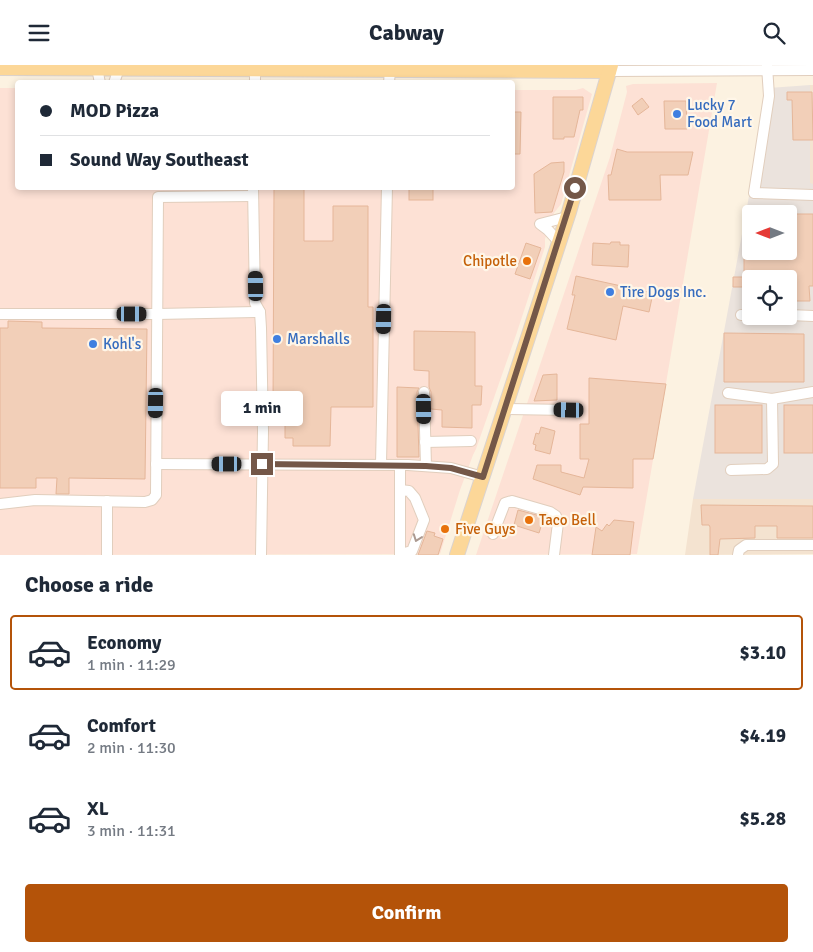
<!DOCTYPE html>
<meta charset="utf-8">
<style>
:root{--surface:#fff;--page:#f6f6f7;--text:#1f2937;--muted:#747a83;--line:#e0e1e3;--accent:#b45309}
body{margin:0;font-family:Signika,sans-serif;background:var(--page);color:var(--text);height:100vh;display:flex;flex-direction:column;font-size:19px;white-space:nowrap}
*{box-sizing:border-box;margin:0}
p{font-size:16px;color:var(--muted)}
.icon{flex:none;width:28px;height:28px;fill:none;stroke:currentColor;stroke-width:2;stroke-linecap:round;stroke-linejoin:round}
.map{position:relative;height:490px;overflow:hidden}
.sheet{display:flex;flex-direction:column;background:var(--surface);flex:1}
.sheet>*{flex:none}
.banner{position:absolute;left:15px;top:15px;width:500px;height:110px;border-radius:5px;box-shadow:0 2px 8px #0003;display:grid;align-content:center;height:110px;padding:0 25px;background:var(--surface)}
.needle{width:32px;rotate:270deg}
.fabs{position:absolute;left:742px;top:140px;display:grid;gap:10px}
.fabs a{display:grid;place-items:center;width:55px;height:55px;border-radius:5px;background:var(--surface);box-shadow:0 2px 8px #0003;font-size:25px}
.end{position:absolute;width:22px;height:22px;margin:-11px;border:6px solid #745748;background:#fff;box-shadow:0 0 0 2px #fff}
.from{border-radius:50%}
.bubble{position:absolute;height:35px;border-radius:5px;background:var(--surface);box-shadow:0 2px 8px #0003;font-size:16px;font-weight:800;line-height:35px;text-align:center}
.car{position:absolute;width:15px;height:30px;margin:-15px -8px;border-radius:6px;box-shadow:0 0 4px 1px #0007;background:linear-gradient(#222 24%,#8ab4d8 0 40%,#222 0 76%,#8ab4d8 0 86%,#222 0)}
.banner b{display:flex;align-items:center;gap:18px;height:48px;font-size:19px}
.banner b+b{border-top:1px solid var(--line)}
.banner i{width:12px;height:12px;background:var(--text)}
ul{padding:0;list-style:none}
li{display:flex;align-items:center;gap:15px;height:75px;margin:0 10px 8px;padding:0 15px;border:2px solid transparent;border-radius:5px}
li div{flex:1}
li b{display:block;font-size:19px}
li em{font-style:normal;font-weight:800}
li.active{border-color:var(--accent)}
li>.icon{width:45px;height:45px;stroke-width:1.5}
h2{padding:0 25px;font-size:22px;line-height:60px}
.cta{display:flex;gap:10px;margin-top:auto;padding:10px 25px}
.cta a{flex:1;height:58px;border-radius:5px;background:var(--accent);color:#fff;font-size:20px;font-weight:800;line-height:58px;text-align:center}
header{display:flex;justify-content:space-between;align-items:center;height:65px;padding:0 25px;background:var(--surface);font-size:22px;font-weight:800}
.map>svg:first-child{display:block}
</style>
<header><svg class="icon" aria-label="menu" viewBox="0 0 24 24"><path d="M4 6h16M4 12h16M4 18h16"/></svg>Cabway<svg class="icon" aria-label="search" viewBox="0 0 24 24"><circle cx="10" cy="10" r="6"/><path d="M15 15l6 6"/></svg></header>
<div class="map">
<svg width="813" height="490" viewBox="0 0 813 490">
<rect width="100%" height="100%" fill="#fcf2e1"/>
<!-- residential -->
<g fill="#f4e3d0">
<rect x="810" y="20" width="3" height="99"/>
<path d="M693 434H813V489L685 490Z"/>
</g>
<!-- commercial -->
<g fill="#fde1d5">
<path d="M717 18 637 489 476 490 610 92 627 27 626 21 633 19Z"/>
<path d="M0 23H17L18 122H512L513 25H576L583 23 592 29 561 139 554 148 545 174V182L516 270 476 384 473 390 460 425 440 489 0 490Z"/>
</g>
<!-- industrial -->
<path fill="#ebe3dd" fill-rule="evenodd" d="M810 20V118L813 119V434H693L769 23ZM751 149H789V186H751ZM751 214H789V251H751Z"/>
<!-- building -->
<g fill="#f2cfb8" stroke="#e5b699">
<path d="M787 27H812L813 75H793L792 35H787Z"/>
<path d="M553 32H583V45H580L574 72H564V74H553Z"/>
<path d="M642 33 649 42 638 50 632 41Z"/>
<path d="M664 36H686L687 64H665Z"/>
<path d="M512 47H521L520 89H512Z"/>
<path d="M617 84 627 87H693L688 110H660L661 135H609L608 110H611Z"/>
<path d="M564 97V107L552 147 535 148 534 109 551 98Z"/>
<path d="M274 122H304V176H333V141H368V242H373V342H331L330 381H293V373H285V342H273Z"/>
<rect x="409" y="122" width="24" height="13"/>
<path d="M789 149H813V221H809L810 236H794V222H789V214H751V222H733V212H744V186H789Z"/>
<path d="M611 177H620V180H629L628 202 592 200 593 178 610 179Z"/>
<path d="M526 178 541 183 530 214 515 209Z"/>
<path d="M576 211 653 228 649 247 623 241 616 275 567 264 575 230H572Z"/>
<path d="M8 256 42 257V263L147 264 145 414 69 413V429H56L57 413H36V423H0V263H8Z"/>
<path d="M414 266 475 267V321H482L481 340H472V363L442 362V345L431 344V327L429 322V306L414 305Z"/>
<path d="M724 268 804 269V317H724Z"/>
<path d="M557 309V335L534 336 543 310Z"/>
<path d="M589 313 666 319 653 394H633V423L583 422 580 430 533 414 537 400H561V407L584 413 589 394H580V359H589Z"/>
<path d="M397 322 419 323 417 327 419 392H397Z"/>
<rect x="715" y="340" width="47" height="48"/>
<rect x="784" y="340" width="29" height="48"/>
<path d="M541 362 555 366 550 389 535 385 536 380 533 379 536 368 539 369Z"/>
<path d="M701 440 813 441V473H777V461H755V473L720 474 718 490H710V462L709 460H702Z"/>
<path d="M518 445 544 452 539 468 514 460Z"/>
<path d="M614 455 634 457 630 490H592L596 462 602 466 607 459 609 461Z"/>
<path d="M427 466 435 468 434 471 443 474 438 490H418Z"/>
</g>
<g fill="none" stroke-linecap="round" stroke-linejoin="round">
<defs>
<g id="minor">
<path d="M767 1 769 31 754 128 813 130"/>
<path d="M97 3 100 18"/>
<path d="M609 6 813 5"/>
<path d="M114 18 119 3"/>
<path d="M255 18V0"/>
<path d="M389 18 390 5"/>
<path d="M253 122 255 238 260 247 261 263 263 366 261 490"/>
<path d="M559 177 548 165 540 159 567 152"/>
<path d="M0 249H157L260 247"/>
<path d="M741 250H751"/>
<path d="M789 250 813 251"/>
<path d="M424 327 426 401"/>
<path d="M728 328 772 334 813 327"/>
<path d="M505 344 569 345"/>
<path d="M425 377 471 376"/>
<path d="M156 399 408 400 451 403 483 412"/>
<path d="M381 399 387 122"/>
<path d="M400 400V490"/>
<path d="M731 405 767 404 773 399 772 334"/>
<path d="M400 425 409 426 415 433 424 455 412 486 400 489"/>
<path d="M0 439 35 435 145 437 152 435 156 430 158 132 253 131"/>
<path d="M493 469 505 438 512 436 550 447 556 451 558 458 554 490"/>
<path d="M107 490V436"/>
<path d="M738 490 739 485 746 480H813"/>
</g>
<g id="major">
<path d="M0 3 609 6"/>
<path d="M457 490 569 147 611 0"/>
</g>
</defs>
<!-- minor casing -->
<use href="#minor" stroke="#e1cebd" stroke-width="12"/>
<!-- major casing -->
<use href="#major" stroke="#dbd3cf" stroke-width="16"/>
<!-- minor -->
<use href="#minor" stroke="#fff" stroke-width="10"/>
<!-- major -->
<use href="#major" stroke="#fcd798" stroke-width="14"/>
</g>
<!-- one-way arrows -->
<defs><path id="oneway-chevron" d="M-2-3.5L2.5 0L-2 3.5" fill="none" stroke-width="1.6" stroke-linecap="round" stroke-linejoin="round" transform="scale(1.25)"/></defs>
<use stroke="#ac9a91" href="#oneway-chevron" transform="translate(417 473) rotate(110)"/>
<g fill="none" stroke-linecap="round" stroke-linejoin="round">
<!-- route -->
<path stroke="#745748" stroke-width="6" d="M262 399 426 401 451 403 483 412 575 123"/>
</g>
<!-- markers -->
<g fill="#3f7fe0" stroke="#fff6e8" stroke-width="2">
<circle cx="677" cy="49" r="5"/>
<circle cx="610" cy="227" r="5"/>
<circle cx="277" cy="274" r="5"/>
<circle cx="93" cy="279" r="5"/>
</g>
<g fill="#e8710a" stroke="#fff6e8" stroke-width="2">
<circle cx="527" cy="196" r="5"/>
<circle cx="529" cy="455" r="5"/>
<circle cx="445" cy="464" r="5"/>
</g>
<g text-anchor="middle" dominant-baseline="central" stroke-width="4.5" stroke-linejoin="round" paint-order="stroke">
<!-- shop labels -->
<g font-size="15" fill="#366cbe" stroke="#fff6e8" text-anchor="start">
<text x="687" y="40">Lucky 7<tspan x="687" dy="17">Food Mart</tspan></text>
<text x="620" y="227">Tire Dogs Inc.</text>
<text x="287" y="274">Marshalls</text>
<text x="103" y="279">Kohl's</text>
</g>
<!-- food labels -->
<g font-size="15" fill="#c56008" stroke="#fff6e8" text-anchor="start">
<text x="517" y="196" text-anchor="end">Chipotle</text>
<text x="539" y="455">Taco Bell</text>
<text x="455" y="464">Five Guys</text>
</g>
</g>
</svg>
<div class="fabs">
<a><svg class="needle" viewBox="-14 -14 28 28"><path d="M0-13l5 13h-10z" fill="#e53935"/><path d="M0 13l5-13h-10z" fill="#747a83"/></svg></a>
<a><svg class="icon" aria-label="locate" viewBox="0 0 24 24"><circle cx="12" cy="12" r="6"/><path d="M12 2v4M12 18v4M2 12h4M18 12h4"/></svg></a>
</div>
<i class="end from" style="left:575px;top:123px"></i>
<i class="end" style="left:262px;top:399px"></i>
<div class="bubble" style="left:221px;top:326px;width:82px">1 min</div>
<i class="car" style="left:256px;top:221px;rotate:359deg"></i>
<i class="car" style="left:132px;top:249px;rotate:90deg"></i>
<i class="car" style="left:384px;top:254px;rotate:181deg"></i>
<i class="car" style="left:156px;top:338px;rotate:181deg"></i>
<i class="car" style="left:424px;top:344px;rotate:179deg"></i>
<i class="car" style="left:569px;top:345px;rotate:271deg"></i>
<i class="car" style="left:227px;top:399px;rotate:270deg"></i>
<div class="banner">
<b><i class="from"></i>MOD Pizza</b>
<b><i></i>Sound Way Southeast</b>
</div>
</div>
<section class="sheet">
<h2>Choose a ride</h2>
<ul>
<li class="active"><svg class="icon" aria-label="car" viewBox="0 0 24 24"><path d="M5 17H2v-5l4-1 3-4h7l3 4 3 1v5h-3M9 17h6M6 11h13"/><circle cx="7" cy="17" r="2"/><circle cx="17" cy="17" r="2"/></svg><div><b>Economy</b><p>1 min · 11:29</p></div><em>$3.10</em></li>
<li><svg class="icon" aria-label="car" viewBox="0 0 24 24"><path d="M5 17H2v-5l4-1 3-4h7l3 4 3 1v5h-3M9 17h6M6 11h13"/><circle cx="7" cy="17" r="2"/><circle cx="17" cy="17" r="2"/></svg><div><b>Comfort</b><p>2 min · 11:30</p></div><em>$4.19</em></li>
<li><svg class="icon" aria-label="car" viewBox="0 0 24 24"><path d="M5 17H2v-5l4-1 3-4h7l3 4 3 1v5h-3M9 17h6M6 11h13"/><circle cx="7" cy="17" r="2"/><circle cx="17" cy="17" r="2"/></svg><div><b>XL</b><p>3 min · 11:31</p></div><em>$5.28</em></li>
</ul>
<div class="cta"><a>Confirm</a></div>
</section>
